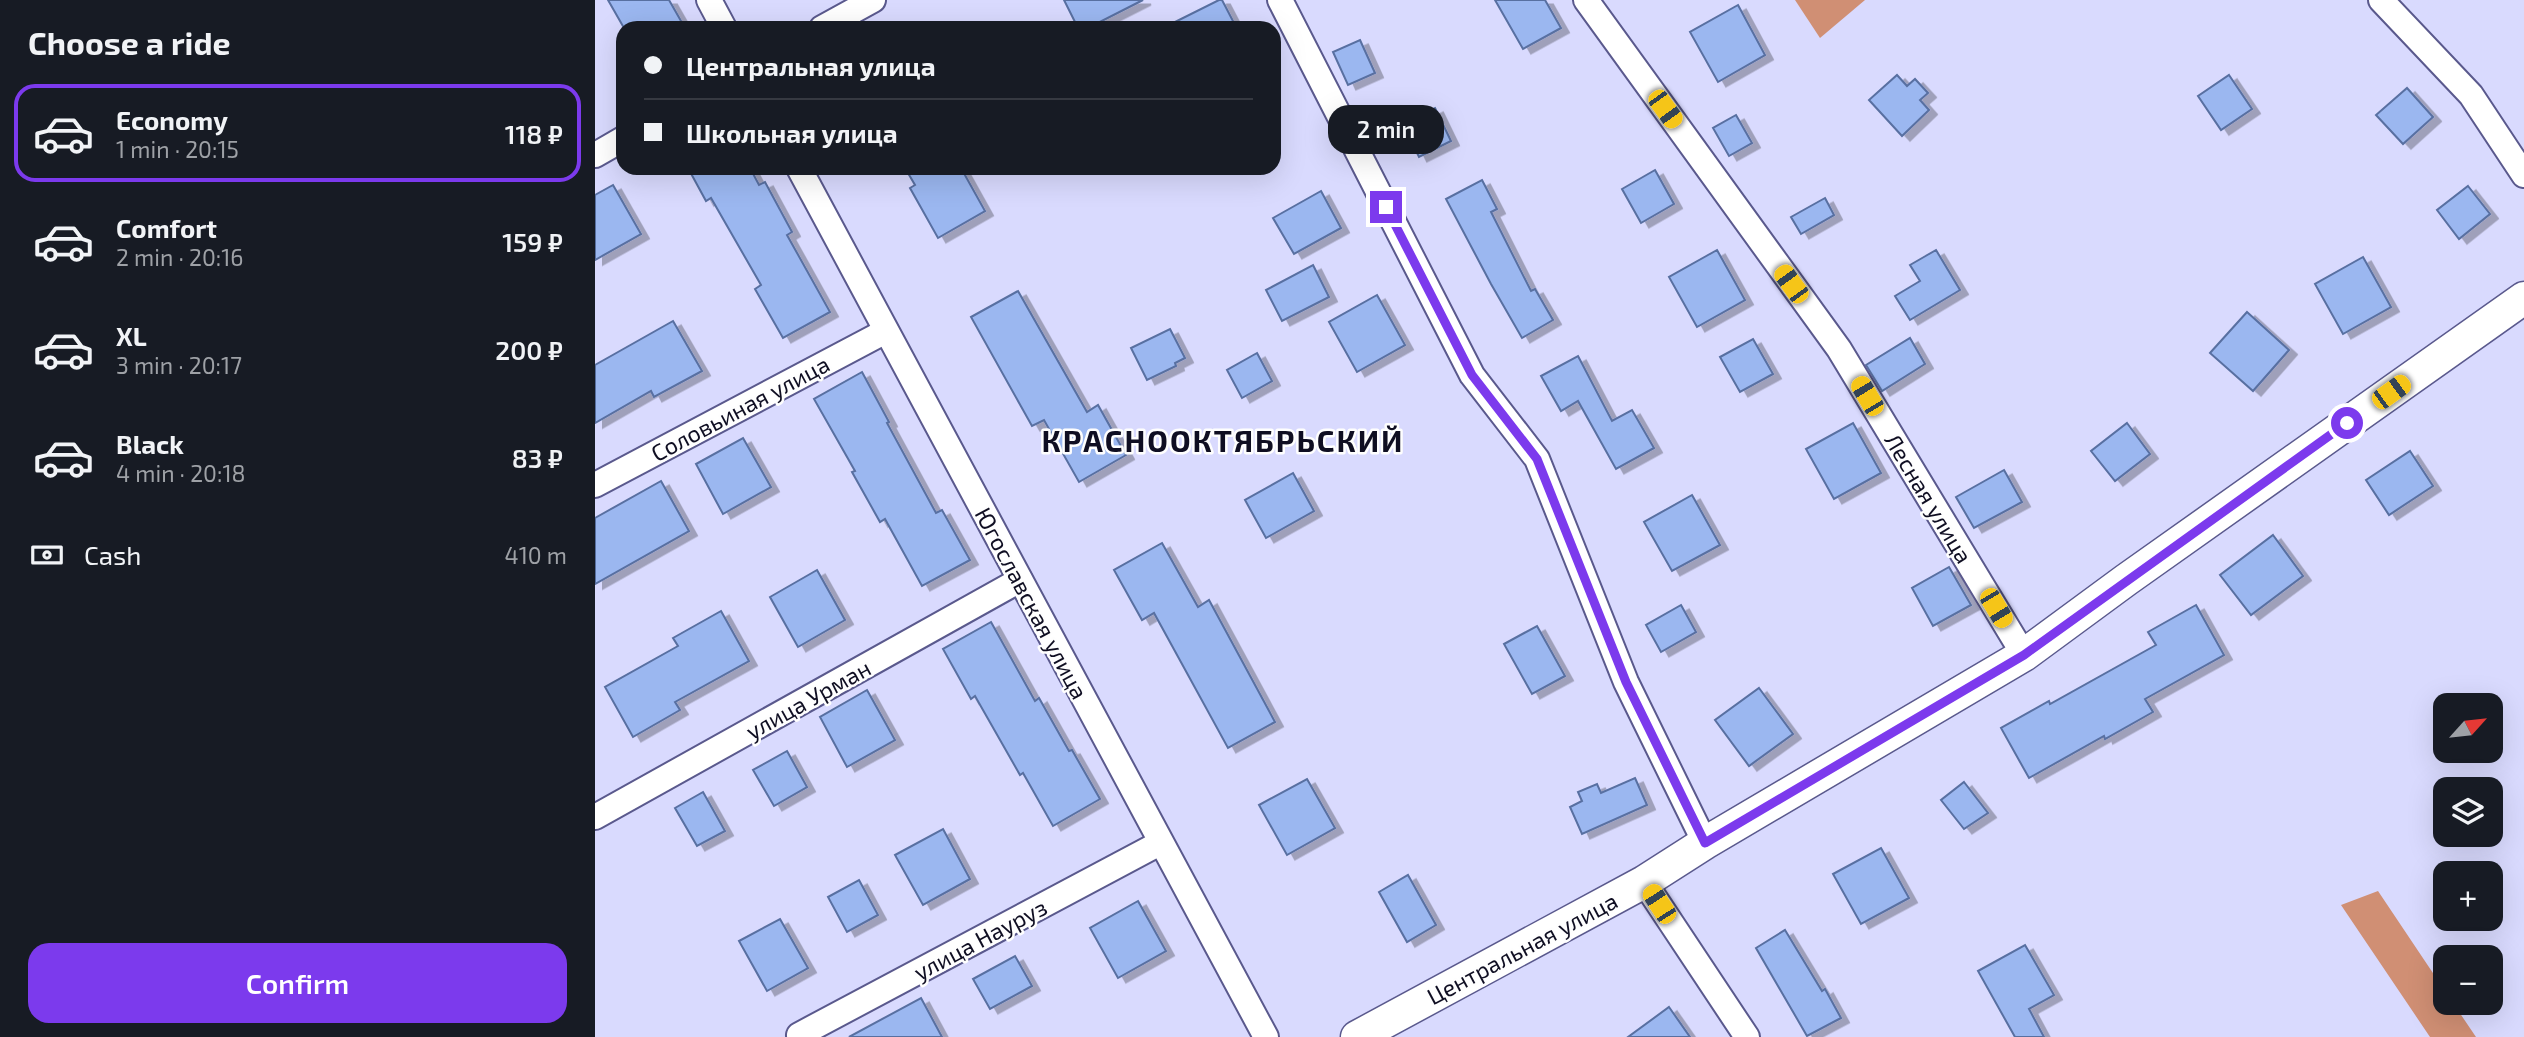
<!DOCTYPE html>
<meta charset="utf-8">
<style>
:root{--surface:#171b24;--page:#20242c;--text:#f1f3f6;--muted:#9ea1a6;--line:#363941;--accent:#7c3aed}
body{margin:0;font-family:"Exo 2",sans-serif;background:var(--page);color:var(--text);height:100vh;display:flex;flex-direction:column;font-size:26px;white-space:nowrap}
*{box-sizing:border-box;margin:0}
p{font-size:23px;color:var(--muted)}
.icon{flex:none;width:38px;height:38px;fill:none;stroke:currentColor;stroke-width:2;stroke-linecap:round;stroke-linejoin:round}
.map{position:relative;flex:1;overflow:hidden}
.sheet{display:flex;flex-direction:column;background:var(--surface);width:595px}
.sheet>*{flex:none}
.hud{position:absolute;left:21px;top:21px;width:665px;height:154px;border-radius:21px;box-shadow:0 7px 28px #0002;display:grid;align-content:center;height:154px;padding:0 28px;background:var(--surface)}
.needle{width:46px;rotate:63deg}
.controls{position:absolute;left:1838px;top:693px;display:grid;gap:14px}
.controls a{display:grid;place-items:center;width:70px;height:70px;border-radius:14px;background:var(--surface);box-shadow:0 7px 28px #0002;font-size:35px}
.end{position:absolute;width:32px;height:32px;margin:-16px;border:9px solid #7c3aed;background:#fff;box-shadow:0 0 0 4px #fff}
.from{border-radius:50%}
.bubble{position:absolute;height:49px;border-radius:21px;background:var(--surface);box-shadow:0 7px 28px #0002;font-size:23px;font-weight:600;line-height:49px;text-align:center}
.car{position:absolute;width:21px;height:42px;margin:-21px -10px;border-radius:9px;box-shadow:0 0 5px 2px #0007;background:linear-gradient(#f5c518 24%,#345 0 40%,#f5c518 0 76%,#345 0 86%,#f5c518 0)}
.hud b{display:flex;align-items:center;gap:24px;height:66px;font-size:26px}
.hud b+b{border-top:2px solid var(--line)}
.hud i{width:18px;height:18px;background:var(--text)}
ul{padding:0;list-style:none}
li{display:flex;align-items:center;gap:21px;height:98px;margin:0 14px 10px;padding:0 14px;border:4px solid transparent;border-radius:21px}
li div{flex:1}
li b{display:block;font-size:26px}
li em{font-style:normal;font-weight:600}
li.on{border-color:var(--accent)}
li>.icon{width:63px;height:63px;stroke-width:1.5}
h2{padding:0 28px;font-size:32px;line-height:84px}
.pay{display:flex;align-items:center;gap:18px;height:77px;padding:0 28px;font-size:26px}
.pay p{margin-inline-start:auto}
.primary-button{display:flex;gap:14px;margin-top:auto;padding:14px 28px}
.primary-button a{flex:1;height:80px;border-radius:21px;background:var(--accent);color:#fff;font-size:28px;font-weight:600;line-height:80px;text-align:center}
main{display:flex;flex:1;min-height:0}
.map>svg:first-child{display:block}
</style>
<main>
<section class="sheet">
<h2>Choose a ride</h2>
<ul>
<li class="on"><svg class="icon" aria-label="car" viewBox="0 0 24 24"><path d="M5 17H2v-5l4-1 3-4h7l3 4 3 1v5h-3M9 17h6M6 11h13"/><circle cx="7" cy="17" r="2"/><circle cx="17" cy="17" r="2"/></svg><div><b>Economy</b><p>1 min · 20:15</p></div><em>118 ₽</em></li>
<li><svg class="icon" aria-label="car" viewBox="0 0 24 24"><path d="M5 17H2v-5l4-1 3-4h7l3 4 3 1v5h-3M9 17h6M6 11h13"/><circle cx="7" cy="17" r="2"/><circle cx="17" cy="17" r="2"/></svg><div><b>Comfort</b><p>2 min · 20:16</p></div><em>159 ₽</em></li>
<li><svg class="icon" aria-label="car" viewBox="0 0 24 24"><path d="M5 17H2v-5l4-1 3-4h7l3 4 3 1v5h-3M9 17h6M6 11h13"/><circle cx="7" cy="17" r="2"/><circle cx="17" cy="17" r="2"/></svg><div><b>XL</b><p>3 min · 20:17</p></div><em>200 ₽</em></li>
<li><svg class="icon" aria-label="car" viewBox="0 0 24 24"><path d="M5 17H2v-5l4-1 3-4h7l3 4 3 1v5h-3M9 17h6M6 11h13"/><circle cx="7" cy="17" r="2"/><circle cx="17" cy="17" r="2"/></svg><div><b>Black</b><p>4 min · 20:18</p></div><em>83 ₽</em></li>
</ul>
<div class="pay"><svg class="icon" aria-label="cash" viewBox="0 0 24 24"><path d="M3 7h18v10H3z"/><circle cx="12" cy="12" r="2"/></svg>Cash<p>410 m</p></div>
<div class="primary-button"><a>Confirm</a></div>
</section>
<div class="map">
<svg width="1929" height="1037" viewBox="0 0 1929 1037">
<defs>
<filter id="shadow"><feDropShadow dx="8" dy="4.5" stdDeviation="0" flood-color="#0004"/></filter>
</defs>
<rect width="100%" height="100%" fill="#d9dafe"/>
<!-- forest -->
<g fill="#d08f74">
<path d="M1200 0H1270L1225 38Z"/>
<path d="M1783 891 1850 991V1003H1858L1881 1037H1835L1746 905Z"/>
</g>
<!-- building -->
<g fill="#9bb7f0" stroke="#586fa1" stroke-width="2" filter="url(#shadow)">
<path d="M13 0H74L90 28H29Z"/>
<path d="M469 0H548L493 28H483Z"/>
<path d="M624 0H627L639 23 628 28H568Z"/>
<path d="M900 0H950L966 28 928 49Z"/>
<path d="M1143 5 1170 55 1123 82 1095 32Z"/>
<path d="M765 40 780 73 753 85 738 52Z"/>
<path d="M1302 75 1312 86 1320 79 1333 93 1325 100 1334 110 1307 136 1274 100Z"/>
<path d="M1634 75 1657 109 1626 130 1603 96Z"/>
<path d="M1812 88 1838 117 1808 144 1781 115Z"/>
<path d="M840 108 856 141 824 157 808 124Z"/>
<path d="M1141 115 1157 143 1134 156 1118 128Z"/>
<path d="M93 168H155L164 185 170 182 197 232 192 235 235 312 188 338 160 289 166 285 116 198 111 201Z"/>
<path d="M310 168H366L390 211 343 238 315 188 320 185Z"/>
<path d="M1060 170 1079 204 1046 223 1027 189Z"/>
<path d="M887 180 902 209 896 212 936 291 940 289 958 320 927 338 896 284 851 199Z"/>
<path d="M18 185 46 234 0 260V195Z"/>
<path d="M1873 186 1895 214 1864 239 1842 210Z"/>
<path d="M726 191 746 228 699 254 678 218Z"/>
<path d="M1230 198 1239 215 1206 234 1196 217Z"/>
<path d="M1122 250 1150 300 1102 327 1074 277Z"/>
<path d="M1341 250 1365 290 1315 320 1300 296 1325 281 1315 265Z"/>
<path d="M1768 257 1796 307 1748 334 1720 284Z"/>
<path d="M718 265 734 297 687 321 671 290Z"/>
<path d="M423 291 492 412 503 405 531 455 484 482 449 420 437 426 376 317Z"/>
<path d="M782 295 810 345 762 372 734 322Z"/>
<path d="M1652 312 1694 350 1658 391 1615 353Z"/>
<path d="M78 321 107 371 59 397 56 391 0 423V365Z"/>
<path d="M575 329 590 358 580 363 581 366 552 380 536 348Z"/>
<path d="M1315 338 1330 364 1287 391 1271 365Z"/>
<path d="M1158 339 1178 374 1145 392 1125 357Z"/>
<path d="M662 353 677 381 647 398 632 370Z"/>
<path d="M983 356 1017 421 1037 410 1059 448 1021 469 983 401 966 411 946 376Z"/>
<path d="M267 372 294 422 292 423 341 513 347 510 375 560 327 586 290 519 285 522 257 472 260 471 219 399Z"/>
<path d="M1258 423 1286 473 1239 499 1211 449Z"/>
<path d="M1532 423 1555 454 1520 481 1496 451Z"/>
<path d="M148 438 176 487 128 514 101 464Z"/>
<path d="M1815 451 1838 486 1794 515 1771 480Z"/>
<path d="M1409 470 1427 502 1379 528 1361 497Z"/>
<path d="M698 473 719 511 671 538 650 500Z"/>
<path d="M66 481 94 531 0 584V518Z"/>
<path d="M1097 495 1125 545 1077 571 1049 522Z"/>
<path d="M1678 535 1708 576 1656 615 1625 575Z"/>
<path d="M567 543 603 607 614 600 680 722 633 748 559 613 547 620 519 570Z"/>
<path d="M1354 567 1376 605 1338 626 1317 588Z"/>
<path d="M222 570 250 620 203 647 175 597Z"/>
<path d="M1086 605 1101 632 1066 652 1051 625Z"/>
<path d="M1601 605 1629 655 1550 699 1558 712 1510 739 1509 736 1434 778 1406 728 1454 701 1455 704 1561 645 1553 632Z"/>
<path d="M126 611 154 661 80 702 85 710 38 737 10 687 83 646 78 638Z"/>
<path d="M396 622 440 701 444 698 474 751 477 750 505 799 458 826 428 773 425 775 380 696 376 699 348 649Z"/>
<path d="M942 626 970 676 937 694 909 644Z"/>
<path d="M1164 688 1198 734 1154 766 1120 720Z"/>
<path d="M272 690 300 740 252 767 225 717Z"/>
<path d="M192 751 212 787 179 806 158 770Z"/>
<path d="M1040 778 1052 805 987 834 975 807 987 801 983 792 1002 784 1006 793Z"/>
<path d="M712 779 740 828 692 855 664 805Z"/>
<path d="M1369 782 1393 813 1369 829 1346 800Z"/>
<path d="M108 792 130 831 102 846 80 808Z"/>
<path d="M348 829 375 879 328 905 300 855Z"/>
<path d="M1286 848 1314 898 1266 924 1238 874Z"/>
<path d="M813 875 841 925 812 942 784 892Z"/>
<path d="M264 880 283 915 252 932 233 897Z"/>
<path d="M543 901 571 951 523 978 495 928Z"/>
<path d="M185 919 213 968 172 991 144 941Z"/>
<path d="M1190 930 1227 991 1230 989 1246 1018 1212 1036 1161 948Z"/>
<path d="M1430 945 1459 995 1434 1009 1449 1037H1420L1383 971Z"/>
<path d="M420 956 437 986 395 1009 378 979Z"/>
<path d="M326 998 347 1037H254Z"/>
<path d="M1074 1007 1095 1037H1033Z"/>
</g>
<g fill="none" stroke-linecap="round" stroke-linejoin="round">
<defs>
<g id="minor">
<path d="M114 0 129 28"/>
<path d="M685 0 877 375 942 459 1031 682 1110 843"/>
<path d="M991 0 1244 349 1429 655"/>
<path d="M1786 0 1876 95 1929 175"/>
<path d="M227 28 278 0"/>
<path d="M0 155 28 139"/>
<path d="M204 168 671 1037"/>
<path d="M0 485 291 331"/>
<path d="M0 817 425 580"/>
<path d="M1049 882 1152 1037"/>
<path d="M204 1035 565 843"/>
</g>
<path id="tertiary" d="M762 1037 1049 882 1110 843 1429 655 1531 580 1929 298"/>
</defs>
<!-- minor casing -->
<use href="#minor" stroke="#5a598d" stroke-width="28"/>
<!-- tertiary casing -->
<use href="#tertiary" stroke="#5a598d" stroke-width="35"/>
<!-- minor -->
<use href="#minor" stroke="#fff" stroke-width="24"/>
<!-- tertiary -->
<use href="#tertiary" stroke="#fff" stroke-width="32"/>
</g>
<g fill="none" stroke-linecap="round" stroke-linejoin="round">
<!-- route -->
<path stroke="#7c3aed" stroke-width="9" d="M791 207 877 375 942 459 1031 682 1110 843 1429 655 1752 423"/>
</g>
<g text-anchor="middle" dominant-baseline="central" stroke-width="5" stroke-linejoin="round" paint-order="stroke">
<!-- street labels -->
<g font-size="23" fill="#0f0e22" stroke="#fefefe">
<text transform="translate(145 408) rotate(-28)">Соловьиная улица</text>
<text transform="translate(1334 498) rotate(59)">Лесная улица</text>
<text transform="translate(437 603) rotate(62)">Югославская улица</text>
<text transform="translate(213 699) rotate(-29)">улица Урман</text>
<text transform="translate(385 939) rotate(-28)">улица Науруз</text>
<text transform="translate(927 948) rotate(-28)">Центральная улица</text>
</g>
<!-- district labels -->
<g font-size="30" font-weight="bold" letter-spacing="2" fill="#0f0e22" stroke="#fefefe">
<text x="628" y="440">КРАСНООКТЯБРЬСКИЙ</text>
</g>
</g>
</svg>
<div class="controls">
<a><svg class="needle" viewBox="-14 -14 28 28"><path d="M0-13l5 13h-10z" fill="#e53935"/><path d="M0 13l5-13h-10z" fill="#9ea1a6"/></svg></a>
<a><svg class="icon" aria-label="layers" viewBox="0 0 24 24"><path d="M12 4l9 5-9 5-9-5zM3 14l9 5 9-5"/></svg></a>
<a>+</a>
<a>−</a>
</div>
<i class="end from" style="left:1752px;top:423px"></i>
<i class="end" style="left:791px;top:207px"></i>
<div class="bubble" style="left:733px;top:105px;width:116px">2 min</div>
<i class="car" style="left:1070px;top:109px;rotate:144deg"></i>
<i class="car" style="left:1196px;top:284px;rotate:324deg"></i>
<i class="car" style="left:1796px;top:392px;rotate:54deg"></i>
<i class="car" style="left:1272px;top:396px;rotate:329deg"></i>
<i class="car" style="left:1401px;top:608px;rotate:149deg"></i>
<i class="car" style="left:1064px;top:904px;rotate:327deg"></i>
<div class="hud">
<b><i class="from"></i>Центральная улица</b>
<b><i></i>Школьная улица</b>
</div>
</div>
</main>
